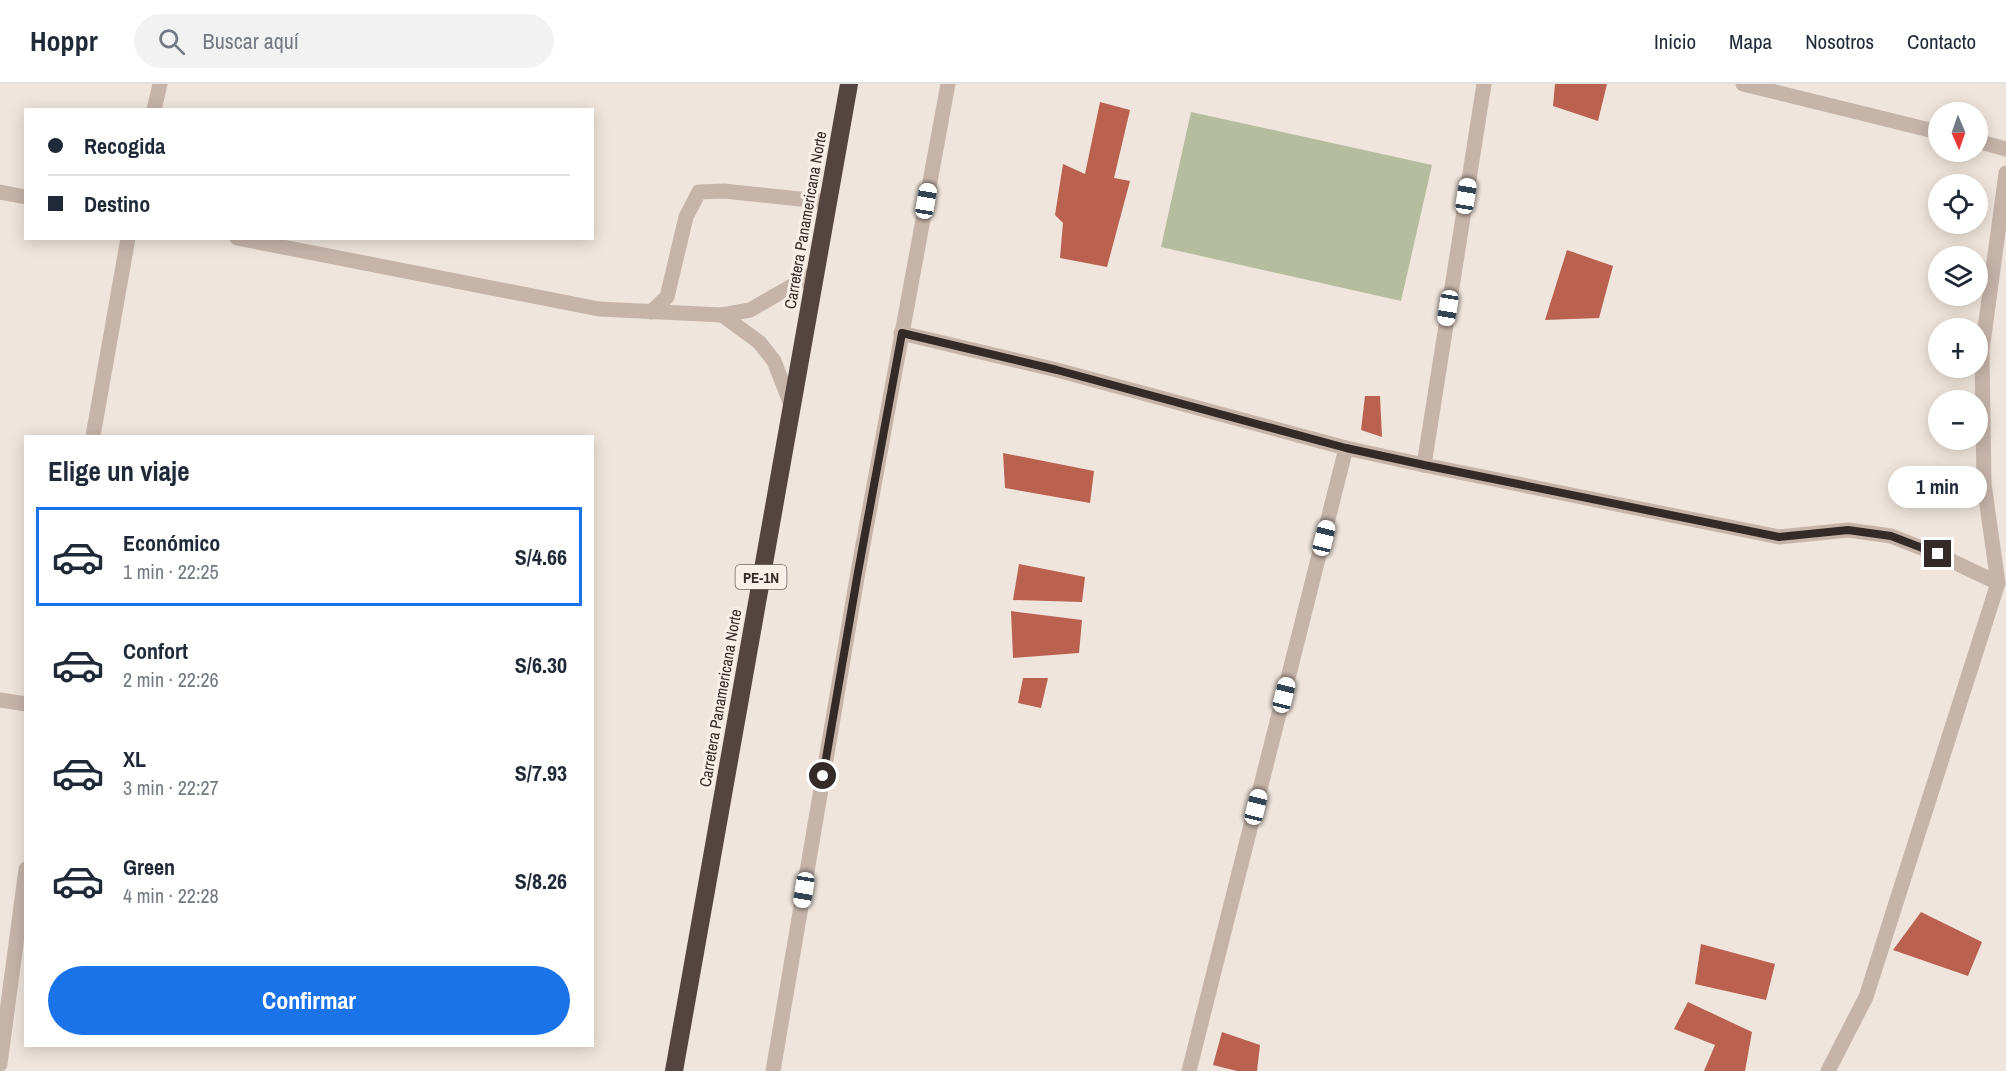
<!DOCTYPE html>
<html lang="es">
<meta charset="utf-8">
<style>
:root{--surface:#fff;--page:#f2f2f3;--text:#1f2937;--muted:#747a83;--line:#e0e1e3;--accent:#1a73e8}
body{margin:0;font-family:"Archivo Narrow",sans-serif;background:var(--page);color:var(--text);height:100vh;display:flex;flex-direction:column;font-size:22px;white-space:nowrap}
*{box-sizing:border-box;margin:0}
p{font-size:20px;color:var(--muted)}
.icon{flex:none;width:33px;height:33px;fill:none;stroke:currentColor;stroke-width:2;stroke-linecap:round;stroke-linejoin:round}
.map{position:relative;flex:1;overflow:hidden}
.drawer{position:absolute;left:24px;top:351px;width:570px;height:612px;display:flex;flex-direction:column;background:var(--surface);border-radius:0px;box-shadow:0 3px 15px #0003}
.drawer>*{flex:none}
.banner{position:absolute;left:24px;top:24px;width:570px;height:132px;border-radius:0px;box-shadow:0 3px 15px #0003;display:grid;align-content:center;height:132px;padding:0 24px;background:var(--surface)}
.needle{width:39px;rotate:178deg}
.tools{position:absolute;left:1928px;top:18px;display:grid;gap:12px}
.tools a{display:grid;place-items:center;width:60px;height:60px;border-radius:50%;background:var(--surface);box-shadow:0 3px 15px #0003;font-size:30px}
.end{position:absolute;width:27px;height:27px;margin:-14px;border:8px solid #342b28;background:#fff;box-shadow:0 0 0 3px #fff}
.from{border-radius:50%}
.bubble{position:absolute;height:42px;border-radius:21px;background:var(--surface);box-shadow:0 3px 15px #0003;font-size:20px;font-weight:700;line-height:42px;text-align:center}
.car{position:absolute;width:18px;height:36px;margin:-18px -9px;border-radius:8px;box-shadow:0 0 4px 2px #0007;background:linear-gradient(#fff 24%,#345 0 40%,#fff 0 76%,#345 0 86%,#fff 0)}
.banner b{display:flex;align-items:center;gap:21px;height:57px;font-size:22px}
.banner b+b{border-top:2px solid var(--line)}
.banner i{width:15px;height:15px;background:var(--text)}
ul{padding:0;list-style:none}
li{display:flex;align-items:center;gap:18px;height:99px;margin:0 12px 9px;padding:0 12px;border:3px solid transparent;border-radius:0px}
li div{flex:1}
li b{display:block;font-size:22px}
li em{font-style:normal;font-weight:700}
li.on{border-color:var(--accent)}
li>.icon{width:54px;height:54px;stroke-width:1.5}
h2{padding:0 24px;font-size:27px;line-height:72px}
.button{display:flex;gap:12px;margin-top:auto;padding:12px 24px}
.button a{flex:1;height:69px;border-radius:36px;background:var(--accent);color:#fff;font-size:24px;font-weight:700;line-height:69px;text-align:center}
header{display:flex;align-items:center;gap:36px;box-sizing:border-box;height:84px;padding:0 30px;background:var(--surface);border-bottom:2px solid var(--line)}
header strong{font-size:28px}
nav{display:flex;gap:33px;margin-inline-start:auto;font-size:21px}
.search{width:420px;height:54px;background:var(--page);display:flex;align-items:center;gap:15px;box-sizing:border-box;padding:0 21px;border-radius:33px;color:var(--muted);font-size:22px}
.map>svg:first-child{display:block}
</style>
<header>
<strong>Hoppr</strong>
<div class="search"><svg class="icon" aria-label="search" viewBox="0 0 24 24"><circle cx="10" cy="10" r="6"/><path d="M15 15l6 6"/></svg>Buscar aquí</div>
<nav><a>Inicio</a><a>Mapa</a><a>Nosotros</a><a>Contacto</a></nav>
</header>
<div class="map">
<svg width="2006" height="987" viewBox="0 0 2006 987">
<rect width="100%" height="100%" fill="#efe5dc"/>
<!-- green -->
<path fill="#b5bd9e" d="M1191 28 1432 81 1401 217 1161 163Z"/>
<!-- building -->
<g fill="#ba6150">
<path d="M1555 0H1607L1598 37 1553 22Z"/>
<path d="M1100 18 1130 26 1114 94 1130 97 1107 183 1060 174 1063 139 1055 131 1063 80 1085 90Z"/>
<path d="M1567 166 1613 182 1599 234 1545 236Z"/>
<path d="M1365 312H1380L1382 353 1361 346Z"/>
<path d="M1003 369 1094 387 1090 419 1005 404Z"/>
<path d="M1019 480 1085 493 1082 518 1013 516Z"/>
<path d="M1011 527 1082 536 1079 569 1013 574Z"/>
<path d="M1023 594H1048L1041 624 1018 619Z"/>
<path d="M1921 828 1982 858 1968 892 1893 866Z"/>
<path d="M1701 860 1775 880 1766 916 1695 900Z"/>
<path d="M1688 918 1752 948 1745 987H1704L1715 961 1674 945Z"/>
<path d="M1222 948 1260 961 1257 987H1237L1213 981Z"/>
</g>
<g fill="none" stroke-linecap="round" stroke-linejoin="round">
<!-- street -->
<g stroke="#c6b4a9" stroke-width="15">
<path d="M1743 0 1938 48"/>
<path d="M154 26 160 0"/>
<path d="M1977 57 2006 65"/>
<path d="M0 108 26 113"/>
<path d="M237 154 599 225 722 231 750 226 816 188"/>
<path d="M651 228 667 213 686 133 699 108 724 107 828 118"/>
<path d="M722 231 759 258 774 277 792 323"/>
<path d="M901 249 1057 286 1346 364 1424 381 1779 453 1848 446 1891 452 1937 470 1998 499"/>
<path d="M93 352 128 154"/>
<path d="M1424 381 1484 0"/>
<path d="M0 616 26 620"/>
<path d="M0 980 26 785"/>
<path d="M773 987 858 488 948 0"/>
<path d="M1189 987 1346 364"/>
<path d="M1828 987 1866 913 1998 499 1984 400 1982 267 2006 89"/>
</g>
<!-- highway -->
<path stroke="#544540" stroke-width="18" d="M674 987 849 0"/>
</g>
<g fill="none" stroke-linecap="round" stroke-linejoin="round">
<!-- route -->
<path stroke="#342b28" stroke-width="8" d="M823 692 858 488 902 249 1057 286 1346 364 1424 381 1779 453 1848 446 1891 452 1938 470"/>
</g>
<g text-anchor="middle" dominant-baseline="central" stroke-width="6" stroke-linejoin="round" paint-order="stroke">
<!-- shield labels -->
<rect fill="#f8efe8" stroke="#6f6662" stroke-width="1.5" x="735.5" y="481" width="51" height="24" rx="4.5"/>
<g font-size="15" font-weight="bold" fill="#342b28">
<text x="761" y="493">PE-1N</text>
</g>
<!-- street labels -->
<g font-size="16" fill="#342b28" stroke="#f8efe8">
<text transform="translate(805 136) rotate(-80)">Carretera Panamericana Norte</text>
<text transform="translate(720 614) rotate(-80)">Carretera Panamericana Norte</text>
</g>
</g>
</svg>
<div class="tools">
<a><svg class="needle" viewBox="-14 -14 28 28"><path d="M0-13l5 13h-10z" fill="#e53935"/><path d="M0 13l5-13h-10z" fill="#747a83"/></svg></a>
<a><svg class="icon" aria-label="locate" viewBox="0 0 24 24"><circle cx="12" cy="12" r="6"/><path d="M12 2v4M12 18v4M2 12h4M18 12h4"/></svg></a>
<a><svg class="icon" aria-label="layers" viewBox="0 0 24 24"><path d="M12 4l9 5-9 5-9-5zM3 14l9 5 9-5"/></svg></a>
<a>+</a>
<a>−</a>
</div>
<i class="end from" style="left:823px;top:692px"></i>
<i class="end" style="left:1938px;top:470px"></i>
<div class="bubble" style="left:1888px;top:382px;width:99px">1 min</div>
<i class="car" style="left:1466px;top:112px;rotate:9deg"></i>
<i class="car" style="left:926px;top:117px;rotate:10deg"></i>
<i class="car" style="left:1448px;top:224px;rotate:189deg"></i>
<i class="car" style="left:1324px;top:454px;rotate:14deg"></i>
<i class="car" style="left:1284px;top:611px;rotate:14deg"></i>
<i class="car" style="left:1256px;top:723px;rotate:14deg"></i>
<i class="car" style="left:804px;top:806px;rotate:189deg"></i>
<div class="banner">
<b><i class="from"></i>Recogida</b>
<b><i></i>Destino</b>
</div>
<section class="drawer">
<h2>Elige un viaje</h2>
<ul>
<li class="on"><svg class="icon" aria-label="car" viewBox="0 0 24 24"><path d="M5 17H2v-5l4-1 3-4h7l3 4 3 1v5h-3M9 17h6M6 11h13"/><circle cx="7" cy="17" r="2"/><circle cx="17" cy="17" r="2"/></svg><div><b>Económico</b><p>1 min · 22:25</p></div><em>S/4.66</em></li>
<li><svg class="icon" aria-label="car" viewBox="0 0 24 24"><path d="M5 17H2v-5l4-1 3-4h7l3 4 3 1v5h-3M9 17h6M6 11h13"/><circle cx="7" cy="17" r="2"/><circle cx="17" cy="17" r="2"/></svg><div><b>Confort</b><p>2 min · 22:26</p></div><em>S/6.30</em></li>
<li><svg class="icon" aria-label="car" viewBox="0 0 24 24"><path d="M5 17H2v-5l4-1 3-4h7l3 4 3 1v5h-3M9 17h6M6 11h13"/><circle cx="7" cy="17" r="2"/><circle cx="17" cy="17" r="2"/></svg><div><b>XL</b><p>3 min · 22:27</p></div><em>S/7.93</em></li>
<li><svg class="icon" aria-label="car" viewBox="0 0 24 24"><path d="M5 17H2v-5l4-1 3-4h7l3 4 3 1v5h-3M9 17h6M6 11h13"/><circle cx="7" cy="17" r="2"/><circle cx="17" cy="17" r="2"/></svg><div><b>Green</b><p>4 min · 22:28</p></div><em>S/8.26</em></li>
</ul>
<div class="button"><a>Confirmar</a></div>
</section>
</div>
